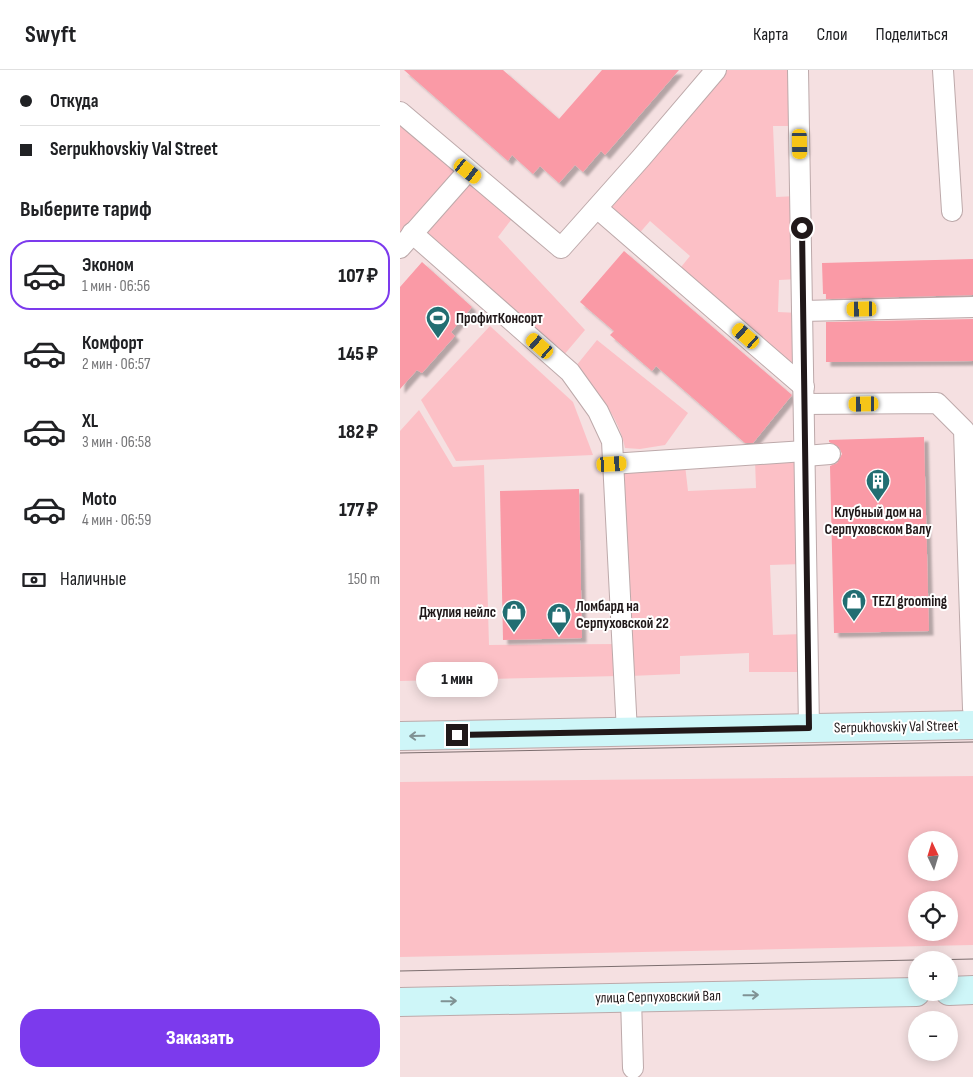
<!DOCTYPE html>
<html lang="ru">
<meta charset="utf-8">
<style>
:root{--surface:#fff;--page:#f6f6f6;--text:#202124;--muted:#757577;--line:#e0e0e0;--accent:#7c3aed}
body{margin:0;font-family:"Sofia Sans Condensed",sans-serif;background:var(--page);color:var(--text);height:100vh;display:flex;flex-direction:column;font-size:19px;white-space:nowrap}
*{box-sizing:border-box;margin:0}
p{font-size:16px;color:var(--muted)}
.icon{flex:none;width:28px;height:28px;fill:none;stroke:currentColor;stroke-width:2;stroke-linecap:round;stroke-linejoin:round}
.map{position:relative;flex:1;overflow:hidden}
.panel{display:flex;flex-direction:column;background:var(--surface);width:400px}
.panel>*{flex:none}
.banner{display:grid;align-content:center;height:110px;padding:0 20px;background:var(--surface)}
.needle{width:32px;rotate:356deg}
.buttons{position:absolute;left:508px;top:761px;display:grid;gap:10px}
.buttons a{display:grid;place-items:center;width:50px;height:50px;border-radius:50%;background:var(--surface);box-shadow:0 2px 12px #0003;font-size:25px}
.end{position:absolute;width:22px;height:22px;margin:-11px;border:6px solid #201819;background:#fff;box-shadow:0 0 0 2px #fff}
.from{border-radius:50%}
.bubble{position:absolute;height:35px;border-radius:18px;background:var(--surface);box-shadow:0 2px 12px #0003;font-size:16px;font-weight:800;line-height:35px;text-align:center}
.car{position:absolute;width:15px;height:30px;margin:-15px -8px;border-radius:6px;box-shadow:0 0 4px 1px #0007;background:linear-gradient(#f5c518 24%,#345 0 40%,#f5c518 0 76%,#345 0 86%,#f5c518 0)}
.banner b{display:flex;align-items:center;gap:18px;height:48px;font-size:19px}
.banner b+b{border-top:1px solid var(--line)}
.banner i{width:12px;height:12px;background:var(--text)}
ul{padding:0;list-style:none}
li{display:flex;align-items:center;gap:15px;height:70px;margin:0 10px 8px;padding:0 10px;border:2px solid transparent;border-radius:20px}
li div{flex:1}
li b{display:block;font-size:19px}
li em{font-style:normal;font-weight:800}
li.on{border-color:var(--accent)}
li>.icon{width:45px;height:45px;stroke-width:1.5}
h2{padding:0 20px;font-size:22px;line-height:60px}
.pay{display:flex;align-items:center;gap:12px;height:55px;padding:0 20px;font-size:19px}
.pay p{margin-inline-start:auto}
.primary-button{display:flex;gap:10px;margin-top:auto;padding:10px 20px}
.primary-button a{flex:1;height:58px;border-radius:20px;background:var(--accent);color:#fff;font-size:20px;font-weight:800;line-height:58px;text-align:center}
header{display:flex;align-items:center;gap:30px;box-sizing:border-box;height:70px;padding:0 25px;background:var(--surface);border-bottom:1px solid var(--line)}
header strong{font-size:24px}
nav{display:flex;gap:28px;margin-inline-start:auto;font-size:18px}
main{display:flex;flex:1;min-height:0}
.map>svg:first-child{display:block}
</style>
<header>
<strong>Swyft</strong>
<nav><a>Карта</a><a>Слои</a><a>Поделиться</a></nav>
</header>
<main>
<section class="panel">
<div class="banner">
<b><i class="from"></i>Откуда</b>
<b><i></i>Serpukhovskiy Val Street</b>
</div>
<h2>Выберите тариф</h2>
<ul>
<li class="on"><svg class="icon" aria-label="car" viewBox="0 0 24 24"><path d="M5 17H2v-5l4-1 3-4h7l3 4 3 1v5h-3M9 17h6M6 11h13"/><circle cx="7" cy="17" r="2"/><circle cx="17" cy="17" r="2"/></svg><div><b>Эконом</b><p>1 мин · 06:56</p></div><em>107 ₽</em></li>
<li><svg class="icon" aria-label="car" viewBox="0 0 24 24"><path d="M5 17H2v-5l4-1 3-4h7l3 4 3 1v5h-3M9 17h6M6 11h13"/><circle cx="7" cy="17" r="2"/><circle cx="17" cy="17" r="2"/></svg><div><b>Комфорт</b><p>2 мин · 06:57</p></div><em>145 ₽</em></li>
<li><svg class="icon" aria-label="car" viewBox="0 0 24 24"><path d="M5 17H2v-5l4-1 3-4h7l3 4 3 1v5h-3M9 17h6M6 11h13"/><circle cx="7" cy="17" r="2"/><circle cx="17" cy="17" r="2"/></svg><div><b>XL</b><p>3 мин · 06:58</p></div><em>182 ₽</em></li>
<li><svg class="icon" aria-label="car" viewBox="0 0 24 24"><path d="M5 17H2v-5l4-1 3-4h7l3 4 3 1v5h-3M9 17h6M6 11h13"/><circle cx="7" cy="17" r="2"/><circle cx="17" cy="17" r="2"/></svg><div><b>Moto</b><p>4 мин · 06:59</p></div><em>177 ₽</em></li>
</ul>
<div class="pay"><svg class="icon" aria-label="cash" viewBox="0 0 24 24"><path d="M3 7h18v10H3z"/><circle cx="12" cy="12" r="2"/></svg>Наличные<p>150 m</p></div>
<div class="primary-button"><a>Заказать</a></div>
</section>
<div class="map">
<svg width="573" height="1007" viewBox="0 0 573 1007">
<defs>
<filter id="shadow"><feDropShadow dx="4.5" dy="4.5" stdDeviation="1" flood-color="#0004"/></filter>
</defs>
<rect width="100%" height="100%" fill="#f5e0e1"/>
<!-- green -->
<g fill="#fcc0c6" fill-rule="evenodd">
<path d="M323 0H393L395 56H373L376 127 397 126 399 209 379 210 378 242 399 243 401 312 277 202 290 186 250 151 237 166 204 138Z"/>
<path d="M0 52 55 101 0 164Z"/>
<path d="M69 110 114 146 98 167 185 260 163 286 23 165Z"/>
<path d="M90 256 173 332 193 385 56 391 21 330Z"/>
<path d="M197 270 288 343 265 375 240 379 225 378C219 346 196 321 176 296Z"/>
<path d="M19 340 53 397 84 395 89 575 218 574 219 606 0 611V361Z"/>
<path d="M398 387 403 494 370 495 373 565 403 564 404 602H349V583L280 586V604L229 606 217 399 285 395 288 421 356 418 355 390Z"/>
<path d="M573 706V875L0 887V712ZM516 770H549V802H516ZM516 830H549V862H516Z"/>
</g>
<!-- building -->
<g fill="#fa9aa6" filter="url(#shadow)">
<path d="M4 0H103L159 49 202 0H279L205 85 201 81 183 102 175 95 159 113 140 96 133 104 112 85 108 91Z"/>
<path d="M224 181 392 325 353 373H345L256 296 252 301 210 265 214 261 180 232Z"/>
<path d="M573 189V225L426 229V224H423L422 193Z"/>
<path d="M22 192 72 237 51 262 55 266 22 303 17 300 0 319V217Z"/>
<path d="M573 249V291L426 292V252Z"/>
<path d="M524 367 529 561 434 563 430 396 437 393 442 384 439 377 429 372V370Z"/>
<path d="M179 419 182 568 103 570 100 421Z"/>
</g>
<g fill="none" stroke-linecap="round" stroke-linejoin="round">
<defs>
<g id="service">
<path d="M398 0 409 658"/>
<path d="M543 0 552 141"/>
<path d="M0 42 161 178 241 88 316 0"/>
<path d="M197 138 404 317"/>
<path d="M12 163 170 302 198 341 212 371 227 662"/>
<path d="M0 178 68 101"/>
<path d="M402 241 573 237"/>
<path d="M404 334 537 333 564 360 573 639"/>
<path d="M405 386 430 384"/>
<path d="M211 394 405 381"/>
<path d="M231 928 233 998"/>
</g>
<g id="secondary">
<path d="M0 666 573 655"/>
<path d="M549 921 573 920"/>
<path d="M0 932 516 922"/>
</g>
</defs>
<!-- service casing -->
<use href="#service" stroke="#bda9aa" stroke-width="22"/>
<!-- secondary casing -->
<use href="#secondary" stroke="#bda9aa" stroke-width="30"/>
<!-- service -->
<use href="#service" stroke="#fff" stroke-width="20"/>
<!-- secondary -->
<use href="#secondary" stroke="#cef6f8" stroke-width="28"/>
<!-- tram -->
<g stroke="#7b6d6e" stroke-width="1">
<path d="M0 683 573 672"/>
<path d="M529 890 573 889"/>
<path d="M0 901 516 890"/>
</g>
</g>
<!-- one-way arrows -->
<defs><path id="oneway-shaft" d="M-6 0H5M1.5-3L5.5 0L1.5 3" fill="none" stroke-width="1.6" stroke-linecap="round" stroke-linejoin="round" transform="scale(1.25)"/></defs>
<g stroke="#809294">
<use href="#oneway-shaft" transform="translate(17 666) rotate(179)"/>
<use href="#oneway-shaft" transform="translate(351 925) rotate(-1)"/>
<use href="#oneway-shaft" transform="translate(49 931) rotate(-1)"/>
</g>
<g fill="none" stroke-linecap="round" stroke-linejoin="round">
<!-- route -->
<path stroke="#201819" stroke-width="6" d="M57 665 409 658 402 158"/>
</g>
<!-- icons -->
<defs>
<symbol id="stadium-pin" viewBox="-11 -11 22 30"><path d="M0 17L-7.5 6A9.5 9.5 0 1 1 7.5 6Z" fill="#226e72" stroke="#fff"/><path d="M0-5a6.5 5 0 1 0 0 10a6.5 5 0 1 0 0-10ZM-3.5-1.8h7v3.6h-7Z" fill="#fff"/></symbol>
<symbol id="building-pin" viewBox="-11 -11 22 30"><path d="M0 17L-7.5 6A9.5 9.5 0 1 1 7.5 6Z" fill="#226e72" stroke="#fff"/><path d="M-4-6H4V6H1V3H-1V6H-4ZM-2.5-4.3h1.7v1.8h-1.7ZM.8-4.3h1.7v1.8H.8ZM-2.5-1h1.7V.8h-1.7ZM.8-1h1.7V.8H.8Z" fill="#fff"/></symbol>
<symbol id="shop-pin" viewBox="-11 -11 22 30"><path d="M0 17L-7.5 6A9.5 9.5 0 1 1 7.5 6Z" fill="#226e72" stroke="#fff"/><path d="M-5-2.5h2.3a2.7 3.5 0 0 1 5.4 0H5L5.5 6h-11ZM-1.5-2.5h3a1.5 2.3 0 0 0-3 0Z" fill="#fff"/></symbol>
</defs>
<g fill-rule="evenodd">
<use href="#stadium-pin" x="24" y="234" width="28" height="38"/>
<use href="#building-pin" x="464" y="397" width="28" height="38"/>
<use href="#shop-pin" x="440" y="517" width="28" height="38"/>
<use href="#shop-pin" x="100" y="528" width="28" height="38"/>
<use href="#shop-pin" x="145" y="531" width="28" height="38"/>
</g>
<g text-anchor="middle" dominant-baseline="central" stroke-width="4" stroke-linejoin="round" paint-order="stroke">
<!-- poi labels -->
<g font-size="15" font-weight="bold" fill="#201819" stroke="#fff" text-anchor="start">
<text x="56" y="248">ПрофитКонсорт</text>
<text x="478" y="442" text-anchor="middle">Клубный дом на<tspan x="478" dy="17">Серпуховском Валу</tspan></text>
<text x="472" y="531">TEZI grooming</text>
<text x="176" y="536">Ломбард на<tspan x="176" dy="17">Серпуховской 22</tspan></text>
<text x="96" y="542" text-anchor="end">Джулия нейлс</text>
</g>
<!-- street labels -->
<g font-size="15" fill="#201819" stroke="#fff">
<text transform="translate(496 657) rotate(-1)">Serpukhovskiy Val Street</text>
<text transform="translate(258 927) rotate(-1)">улица Серпуховский Вал</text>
</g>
</g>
</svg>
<div class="buttons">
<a><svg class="needle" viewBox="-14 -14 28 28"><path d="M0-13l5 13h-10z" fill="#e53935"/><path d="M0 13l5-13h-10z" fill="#757577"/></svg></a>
<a><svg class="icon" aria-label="locate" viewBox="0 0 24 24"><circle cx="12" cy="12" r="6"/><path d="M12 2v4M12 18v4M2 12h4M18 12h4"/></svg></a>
<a>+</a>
<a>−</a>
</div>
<i class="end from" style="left:402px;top:158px"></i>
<i class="end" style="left:57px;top:665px"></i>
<div class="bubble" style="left:16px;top:592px;width:82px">1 мин</div>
<i class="car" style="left:400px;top:74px;rotate:179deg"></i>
<i class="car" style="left:68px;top:101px;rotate:128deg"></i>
<i class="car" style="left:462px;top:239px;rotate:269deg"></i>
<i class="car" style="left:346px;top:266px;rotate:311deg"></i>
<i class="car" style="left:140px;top:276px;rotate:311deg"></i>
<i class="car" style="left:464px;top:334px;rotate:269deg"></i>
<i class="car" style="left:212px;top:394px;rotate:87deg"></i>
</div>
</main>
